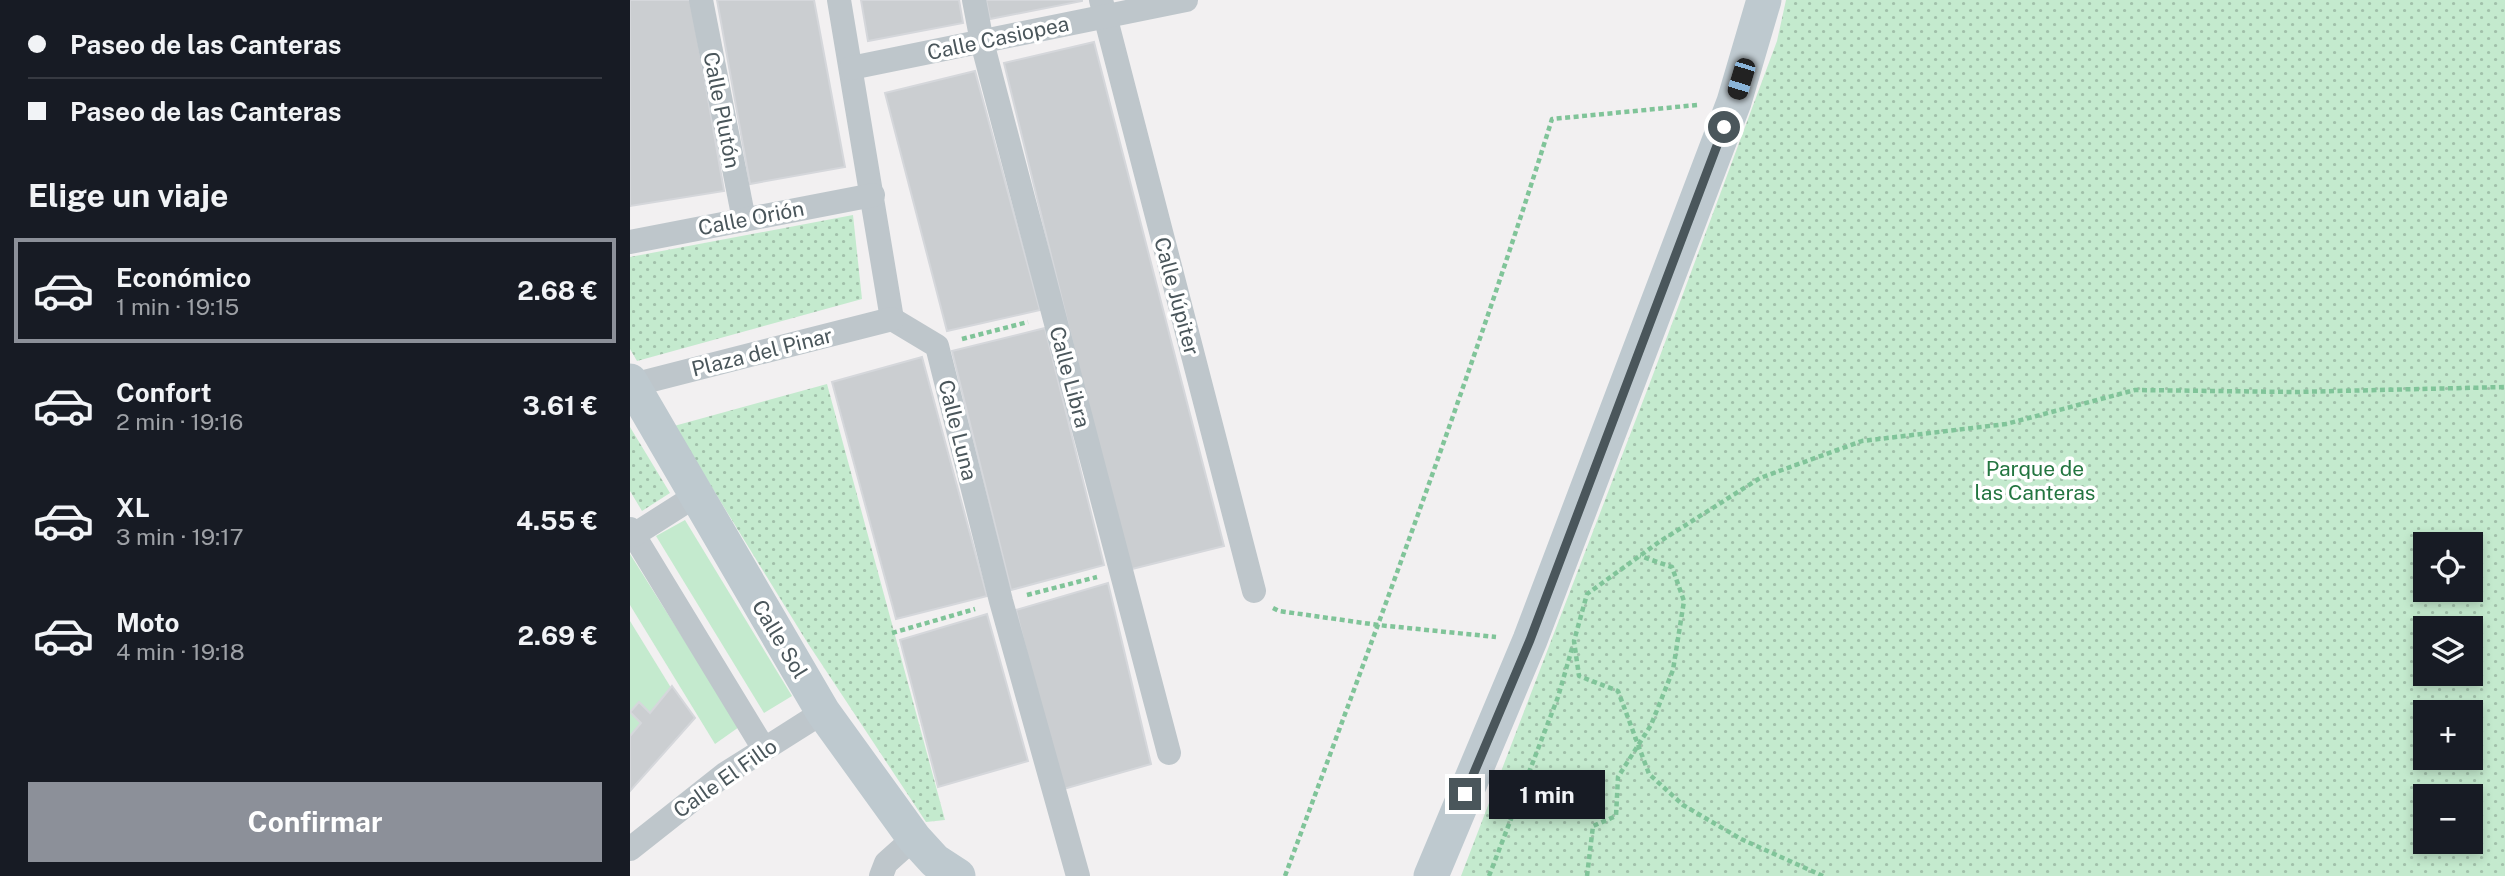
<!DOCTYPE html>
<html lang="es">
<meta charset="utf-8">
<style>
:root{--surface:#171b24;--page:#20242c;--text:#f1f3f6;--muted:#9ea1a6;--line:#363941;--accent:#8c9099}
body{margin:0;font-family:"Public Sans",sans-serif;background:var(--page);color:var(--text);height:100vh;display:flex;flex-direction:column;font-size:26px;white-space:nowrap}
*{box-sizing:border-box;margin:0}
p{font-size:23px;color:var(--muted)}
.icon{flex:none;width:38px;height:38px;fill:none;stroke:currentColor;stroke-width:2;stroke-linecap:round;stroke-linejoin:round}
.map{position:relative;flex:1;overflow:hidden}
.side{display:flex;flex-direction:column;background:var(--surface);width:630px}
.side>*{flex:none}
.guide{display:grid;align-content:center;height:154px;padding:0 28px;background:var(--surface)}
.buttons{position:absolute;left:1783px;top:532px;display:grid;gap:14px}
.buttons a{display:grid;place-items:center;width:70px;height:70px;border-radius:0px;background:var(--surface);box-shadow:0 4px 10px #0003;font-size:35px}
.end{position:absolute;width:32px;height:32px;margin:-16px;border:9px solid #4a565b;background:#fff;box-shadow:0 0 0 4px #fff}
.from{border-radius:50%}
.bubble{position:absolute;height:49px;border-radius:0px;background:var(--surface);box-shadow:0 4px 10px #0003;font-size:23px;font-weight:700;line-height:49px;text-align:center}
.car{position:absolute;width:21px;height:42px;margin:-21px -10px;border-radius:9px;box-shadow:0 0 5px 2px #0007;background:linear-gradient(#222 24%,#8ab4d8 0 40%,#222 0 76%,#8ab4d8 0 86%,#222 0)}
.guide b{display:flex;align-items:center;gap:24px;height:66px;font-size:26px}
.guide b+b{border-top:2px solid var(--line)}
.guide i{width:18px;height:18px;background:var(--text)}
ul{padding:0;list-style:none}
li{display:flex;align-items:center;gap:21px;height:105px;margin:0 14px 10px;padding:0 14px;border:4px solid transparent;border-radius:0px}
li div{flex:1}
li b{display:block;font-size:26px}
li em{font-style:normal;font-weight:700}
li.selected{border-color:var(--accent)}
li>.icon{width:63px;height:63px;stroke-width:1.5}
h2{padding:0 28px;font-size:32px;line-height:84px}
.primary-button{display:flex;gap:14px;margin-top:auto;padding:14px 28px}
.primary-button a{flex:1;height:80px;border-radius:0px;background:var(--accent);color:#fff;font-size:28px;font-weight:700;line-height:80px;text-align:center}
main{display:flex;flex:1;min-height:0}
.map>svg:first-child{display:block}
</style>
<main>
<section class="side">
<div class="guide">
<b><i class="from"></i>Paseo de las Canteras</b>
<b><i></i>Paseo de las Canteras</b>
</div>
<h2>Elige un viaje</h2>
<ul>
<li class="selected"><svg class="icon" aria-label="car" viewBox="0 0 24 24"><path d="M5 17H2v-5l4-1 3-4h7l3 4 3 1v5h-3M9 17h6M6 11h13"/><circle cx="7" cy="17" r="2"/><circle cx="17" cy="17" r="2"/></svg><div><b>Económico</b><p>1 min · 19:15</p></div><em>2.68 €</em></li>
<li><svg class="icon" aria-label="car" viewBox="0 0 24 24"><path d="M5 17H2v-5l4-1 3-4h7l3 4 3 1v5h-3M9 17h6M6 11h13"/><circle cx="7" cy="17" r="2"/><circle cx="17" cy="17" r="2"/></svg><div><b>Confort</b><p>2 min · 19:16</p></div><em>3.61 €</em></li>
<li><svg class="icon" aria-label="car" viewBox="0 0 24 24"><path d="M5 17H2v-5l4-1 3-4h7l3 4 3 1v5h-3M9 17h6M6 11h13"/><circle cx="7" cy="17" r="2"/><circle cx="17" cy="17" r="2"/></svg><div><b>XL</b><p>3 min · 19:17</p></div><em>4.55 €</em></li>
<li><svg class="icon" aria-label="car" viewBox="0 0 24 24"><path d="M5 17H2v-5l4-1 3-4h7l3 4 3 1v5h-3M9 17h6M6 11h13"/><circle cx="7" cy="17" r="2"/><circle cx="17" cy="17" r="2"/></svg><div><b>Moto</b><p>4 min · 19:18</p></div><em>2.69 €</em></li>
</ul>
<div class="primary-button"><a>Confirmar</a></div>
</section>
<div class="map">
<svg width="1875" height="876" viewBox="0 0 1875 876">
<defs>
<pattern id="park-dots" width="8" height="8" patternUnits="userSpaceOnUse" patternTransform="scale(1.75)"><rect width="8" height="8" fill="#c4eace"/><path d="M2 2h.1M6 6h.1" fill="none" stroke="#a1c0aa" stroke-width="1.8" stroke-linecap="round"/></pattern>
</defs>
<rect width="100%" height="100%" fill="#f2f0f1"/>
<!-- grass -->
<g fill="#c4eace">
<path d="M55 520 162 696 134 713 26 536Z"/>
<path d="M0 554 109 727 85 744 0 605Z"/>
<path d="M0 621 51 704 0 775Z"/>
</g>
<!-- park -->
<g fill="url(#park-dots)" fill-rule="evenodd">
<path d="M1156 0H1875V876H831L1021 380 1147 41ZM1841 544V590H1796V544ZM1841 628V674H1796V628ZM1796 712H1841V758H1796ZM1796 796H1841V842H1796Z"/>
<path d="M223 215 232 299 7 361 0 349V257Z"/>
<path d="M197 384 315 820 296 822 177 642 44 426Z"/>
<path d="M0 427 40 493 12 511 0 491Z"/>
</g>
<!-- building -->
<g fill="#cbced1" stroke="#d5d7db" stroke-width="2">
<path d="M0 0H61L94 191 0 206Z"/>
<path d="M87 0H184L215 167 120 184Z"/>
<path d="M231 0H329L333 23 238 41Z"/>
<path d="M356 0H452V1L360 19Z"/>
<path d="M464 42 594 546 498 570 374 63Z"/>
<path d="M345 71 410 310 317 331 255 93Z"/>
<path d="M415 328 474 565 381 590 322 351Z"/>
<path d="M292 357 357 596 266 619 202 382Z"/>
<path d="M478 583 521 764 430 790 386 610Z"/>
<path d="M357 614 398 761 308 787 270 640Z"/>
<path d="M42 686 65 718 0 791V736L11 723 0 712 9 702 20 713Z"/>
</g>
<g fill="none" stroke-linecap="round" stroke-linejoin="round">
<!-- path -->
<g stroke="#80c499" stroke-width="4.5" stroke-dasharray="5 3.5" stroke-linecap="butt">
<path d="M332 339 398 322"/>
<path d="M397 595 467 577"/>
<path d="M643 608 649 611 748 625 866 637"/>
<path d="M262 633 345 609"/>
<path d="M655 876C748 625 842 375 922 119L1067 105"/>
<path d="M859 876 928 697 943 645"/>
<path d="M957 876 963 826 986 816 988 777 1021 725 1043 670 1054 601 1042 567 1010 556"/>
<path d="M1193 876 1111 839 1053 805 1019 774 988 691 949 676 944 641 957 594 1029 542 1130 478 1232 441 1376 424 1505 390 1665 392 1875 387"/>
</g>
<!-- street -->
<g stroke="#bec6cb" stroke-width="24">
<path d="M71 0 114 220"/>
<path d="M209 0 262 319"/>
<path d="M344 0 352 42 539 753"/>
<path d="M471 0 624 591"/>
<path d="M221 68 556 0"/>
<path d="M0 242 243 195"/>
<path d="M262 319 307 346 371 601 448 876"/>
<path d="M2 385 262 319"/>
<path d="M0 529 134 749"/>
<path d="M4 535 65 496"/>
<path d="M0 849 95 774 193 712"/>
<path d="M251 876 256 863 284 838"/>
</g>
<!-- secondary -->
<g stroke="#bec9cf" stroke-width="35">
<path d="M0 381 193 712 284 838 305 861 328 876"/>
<path d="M801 876 900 640 1104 102 1134 0"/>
</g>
</g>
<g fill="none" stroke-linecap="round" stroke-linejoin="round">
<!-- route -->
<path stroke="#4a565b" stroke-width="9" d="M835 794 900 640 1094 127"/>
</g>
<g text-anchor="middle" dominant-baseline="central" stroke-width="7" stroke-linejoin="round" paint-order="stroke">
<!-- street labels -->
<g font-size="21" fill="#4a565b" stroke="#fff">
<text transform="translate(368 38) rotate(-12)">Calle Casiopea</text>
<text transform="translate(92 110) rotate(79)">Calle Plutón</text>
<text transform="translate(121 218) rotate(-11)">Calle Orión</text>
<text transform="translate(547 296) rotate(75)">Calle Júpiter</text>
<text transform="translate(132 352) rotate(-14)">Plaza del Pinar</text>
<text transform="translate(440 377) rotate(75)">Calle Libra</text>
<text transform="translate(328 430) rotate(76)">Calle Luna</text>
<text transform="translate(150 639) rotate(59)">Calle Sol</text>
<text transform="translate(95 778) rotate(-35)">Calle El Fillo</text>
</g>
<!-- park labels -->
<g font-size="21" fill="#237540" stroke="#fff">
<text x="1405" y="468">Parque de<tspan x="1405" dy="24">las Canteras</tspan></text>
</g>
</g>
</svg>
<div class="buttons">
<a><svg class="icon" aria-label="locate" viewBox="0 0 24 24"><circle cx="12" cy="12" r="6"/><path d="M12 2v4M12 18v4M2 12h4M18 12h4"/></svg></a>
<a><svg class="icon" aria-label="layers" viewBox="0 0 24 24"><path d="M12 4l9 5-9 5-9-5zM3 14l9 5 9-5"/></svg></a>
<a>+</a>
<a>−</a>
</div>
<i class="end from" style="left:1094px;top:127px"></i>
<i class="end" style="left:835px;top:794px"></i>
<div class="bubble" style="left:859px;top:770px;width:116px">1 min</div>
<i class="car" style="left:1111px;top:79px;rotate:197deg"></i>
</div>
</main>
